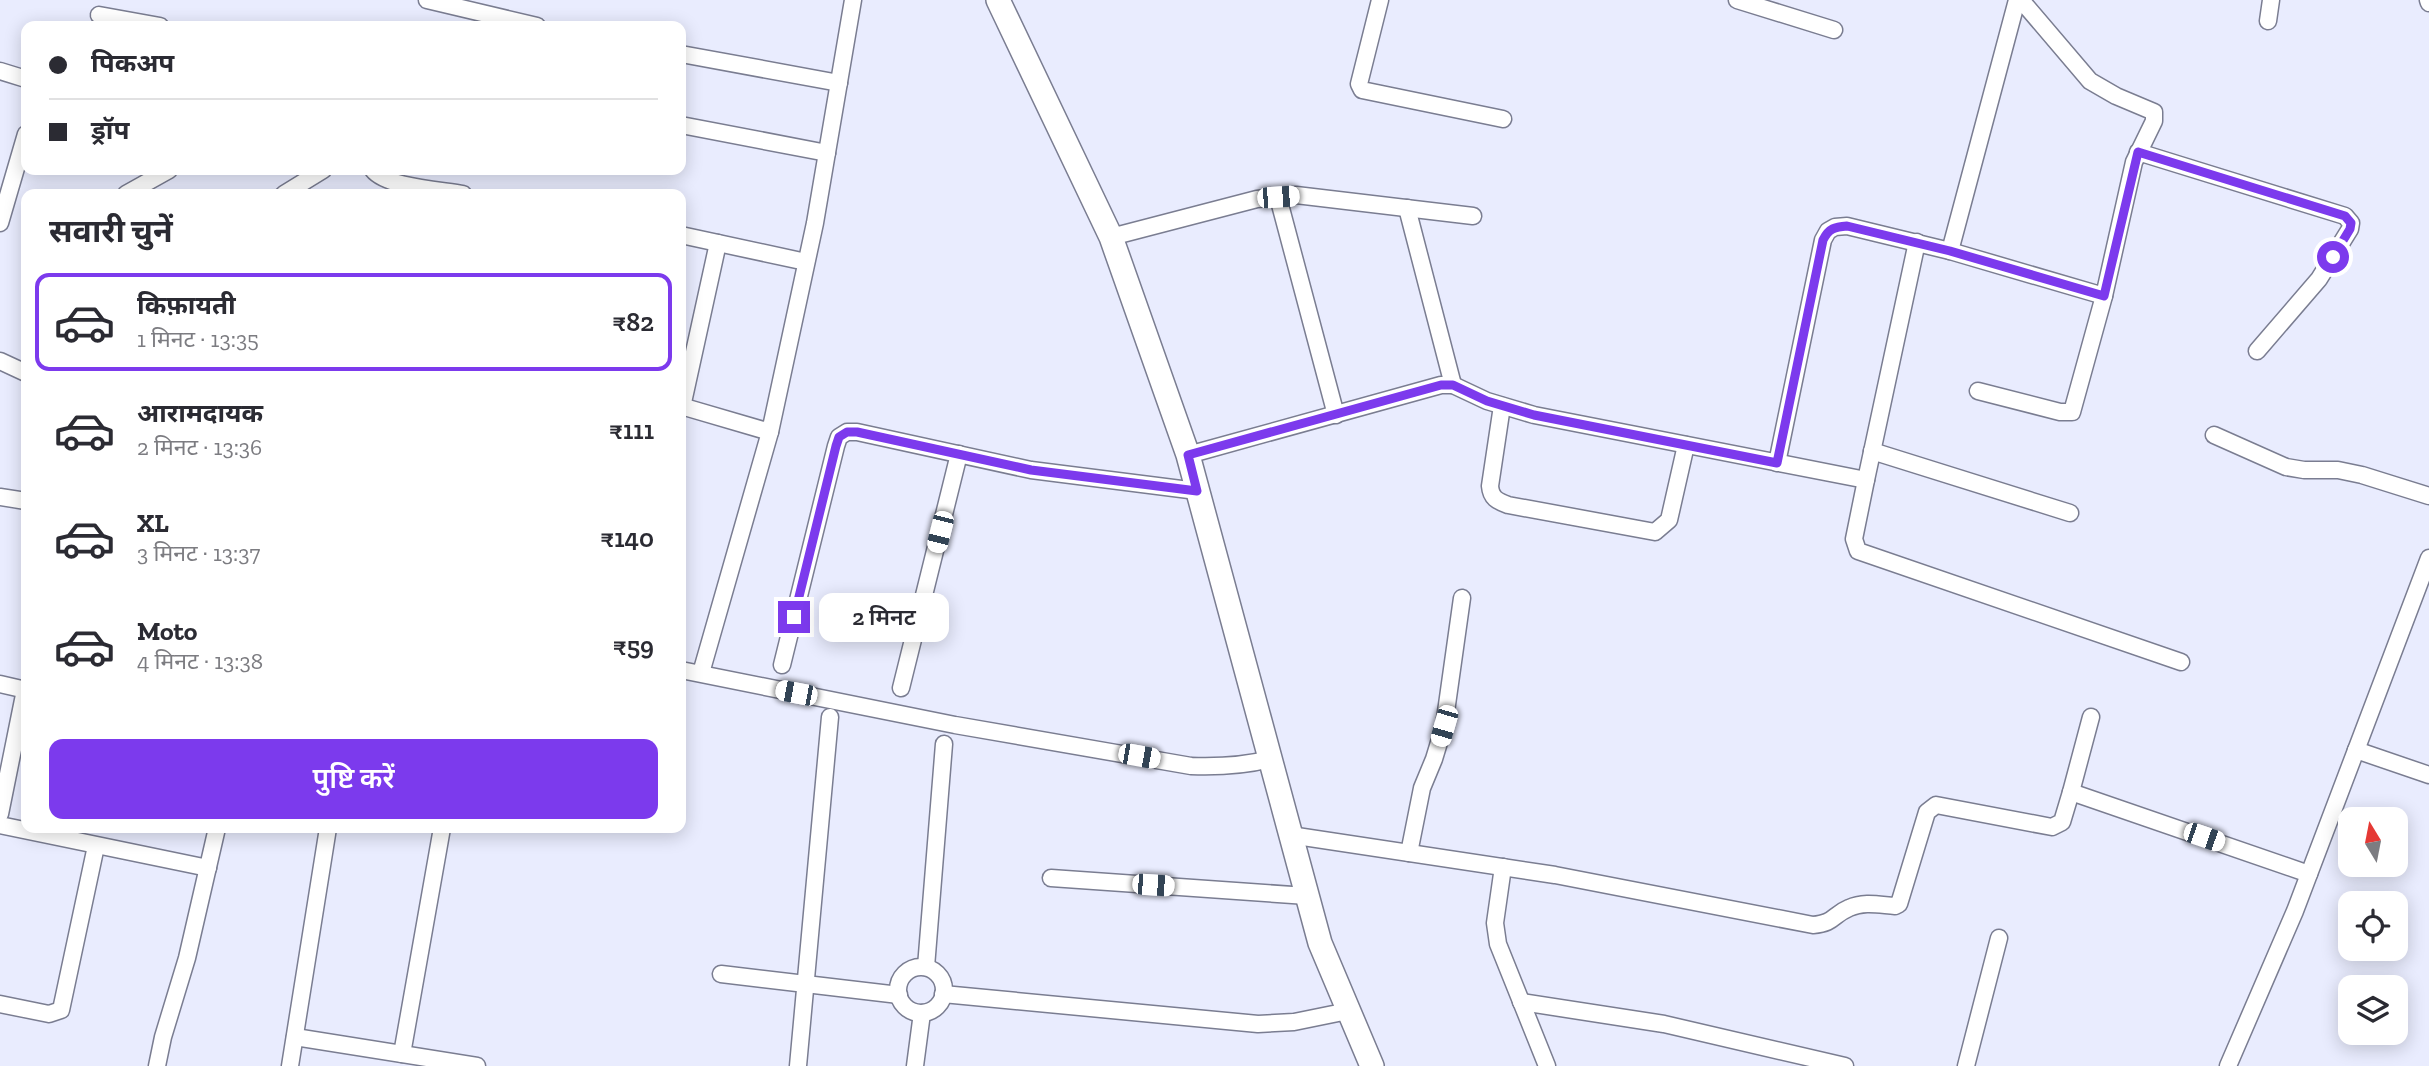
<!DOCTYPE html>
<html lang="hi">
<meta charset="utf-8">
<style>
:root{--surface:#fff;--page:#f2f2f3;--text:#2b2b33;--muted:#7c7c81;--line:#e1e1e2;--accent:#7c3aed}
body{margin:0;font-family:"Zilla Slab","Noto Sans Devanagari",serif;background:var(--page);color:var(--text);height:100vh;display:flex;flex-direction:column;font-size:26px;white-space:nowrap}
*{box-sizing:border-box;margin:0}
p{font-size:23px;color:var(--muted)}
.icon{flex:none;width:38px;height:38px;fill:none;stroke:currentColor;stroke-width:2;stroke-linecap:round;stroke-linejoin:round}
.map{position:relative;flex:1;overflow:hidden}
.side{position:absolute;left:21px;top:189px;width:665px;height:644px;display:flex;flex-direction:column;background:var(--surface);border-radius:14px;box-shadow:0 4px 18px #0003}
.side>*{flex:none}
.hud{position:absolute;left:21px;top:21px;width:665px;height:154px;border-radius:14px;box-shadow:0 4px 18px #0003;display:grid;align-content:center;height:154px;padding:0 28px;background:var(--surface)}
.needle{width:46px;rotate:350deg}
.tools{position:absolute;left:2338px;top:807px;display:grid;gap:14px}
.tools a{display:grid;place-items:center;width:70px;height:70px;border-radius:14px;background:var(--surface);box-shadow:0 4px 18px #0003;font-size:35px}
.end{position:absolute;width:32px;height:32px;margin:-16px;border:9px solid #7c3aed;background:#fff;box-shadow:0 0 0 4px #fff}
.from{border-radius:50%}
.bubble{position:absolute;height:49px;border-radius:14px;background:var(--surface);box-shadow:0 4px 18px #0003;font-size:23px;font-weight:600;line-height:49px;text-align:center}
.car{position:absolute;width:21px;height:42px;margin:-21px -10px;border-radius:9px;box-shadow:0 0 5px 2px #0007;background:linear-gradient(#fff 24%,#345 0 40%,#fff 0 76%,#345 0 86%,#fff 0)}
.hud b{display:flex;align-items:center;gap:24px;height:66px;font-size:26px}
.hud b+b{border-top:2px solid var(--line)}
.hud i{width:18px;height:18px;background:var(--text)}
ul{padding:0;list-style:none}
li{display:flex;align-items:center;gap:21px;height:98px;margin:0 14px 10px;padding:0 14px;border:4px solid transparent;border-radius:14px}
li div{flex:1}
li b{display:block;font-size:26px}
li em{font-style:normal;font-weight:600}
li.current{border-color:var(--accent)}
li>.icon{width:63px;height:63px;stroke-width:1.5}
h2{padding:0 28px;font-size:32px;line-height:84px}
.action{display:flex;gap:14px;margin-top:auto;padding:14px 28px}
.action a{flex:1;height:80px;border-radius:14px;background:var(--accent);color:#fff;font-size:28px;font-weight:600;line-height:80px;text-align:center}
.map>svg:first-child{display:block}
</style>
<div class="map">
<svg width="2429" height="1066" viewBox="0 0 2429 1066">
<rect width="100%" height="100%" fill="#e9ecfe"/>
<g fill="none" stroke-linecap="round" stroke-linejoin="round">
<defs>
<g id="street">
<path d="M427 0 537 26"/>
<path d="M1380 0 1359 84 1362 90 1503 119"/>
<path d="M1737 0 1834 30"/>
<path d="M2428 0 2429 3"/>
<path d="M99 15 160 26"/>
<path d="M2268 21 2271 0"/>
<path d="M681 54 839 83"/>
<path d="M0 71 26 79"/>
<path d="M681 125 827 153"/>
<path d="M2138 152 2345 216 2351 223 2350 229 2319 279 2257 351"/>
<path d="M373 170C386 187 441 190 463 194"/>
<path d="M126 194 169 170"/>
<path d="M284 194 323 170"/>
<path d="M1278 197 1336 415"/>
<path d="M1407 208 1453 385"/>
<path d="M0 223 26 134"/>
<path d="M681 235 806 262"/>
<path d="M1111 237 1257 199 1296 195 1473 216"/>
<path d="M1950 251 2017 0"/>
<path d="M0 361 26 373"/>
<path d="M1978 391 2060 412H2072L2104 296"/>
<path d="M681 406 770 432"/>
<path d="M1502 406 1490 486C1491 498 1497 501 1508 505L1655 532 1669 520 1686 445"/>
<path d="M682 407 718 243"/>
<path d="M2214 435 2286 467 2304 470H2338L2362 475 2429 496"/>
<path d="M1872 451 2070 513"/>
<path d="M1188 455 1441 385H1453L1487 401 1534 415 1866 480 1854 539 1858 551 2181 662"/>
<path d="M1777 463 1823 240 1828 231 1835 227 1847 226 1950 251 2104 296 2134 162 2154 121V112L2116 96 2090 81 2021 0"/>
<path d="M1866 480 1917 242"/>
<path d="M0 497 26 501"/>
<path d="M782 665 836 446 839 437 847 432H857L1031 470 1197 491"/>
<path d="M681 670 955 725 1191 766C1219 767 1243 766 1270 759"/>
<path d="M701 673 770 432 815 223 853 0"/>
<path d="M0 684 26 690"/>
<path d="M901 688 959 454"/>
<path d="M2356 750 2429 775"/>
<path d="M2071 792 2091 717"/>
<path d="M0 814 25 690"/>
<path d="M0 825 208 868"/>
<path d="M1290 835 1555 875 1813 925C1835 923 1832 915 1849 908 1864 901 1880 905 1895 906L1899 904 1927 812 1936 805 2052 827 2062 822 2071 792 2309 874"/>
<path d="M1409 853 1422 788 1434 759 1444 726 1462 598"/>
<path d="M1503 867 1495 923 1498 944 1547 1066"/>
<path d="M1051 878 1307 896"/>
<path d="M926 967 944 744"/>
<circle cx="921" cy="990" r="23"/>
<path d="M721 974 899 995"/>
<path d="M943 994 1258 1024 1294 1022 1348 1011"/>
<path d="M1521 1002 1664 1024 1845 1066"/>
<path d="M0 1004 49 1014 61 1010 96 846"/>
<path d="M295 1037 477 1066"/>
<path d="M402 1054 442 828"/>
<path d="M157 1066 163 1037 187 958 217 828"/>
<path d="M290 1066 328 828"/>
<path d="M798 1066 830 717"/>
<path d="M915 1066 922 1013"/>
<path d="M1966 1066 1999 938"/>
<path d="M2228 1066 2295 911 2429 558"/>
</g>
<path id="secondary" d="M998 0 1111 237 1188 455 1320 943 1372 1066"/>
</defs>
<!-- street casing -->
<use href="#street" stroke="#7a7d91" stroke-width="19"/>
<!-- secondary casing -->
<use href="#secondary" stroke="#7a7d91" stroke-width="26"/>
<!-- street -->
<use href="#street" stroke="#fff" stroke-width="16"/>
<!-- secondary -->
<use href="#secondary" stroke="#fff" stroke-width="23"/>
</g>
<g fill="none" stroke-linecap="round" stroke-linejoin="round">
<!-- route -->
<path stroke="#7c3aed" stroke-width="9" d="M794 617 836 446 839 437 847 432H857L1031 470 1197 491 1188 455 1441 385H1453L1487 401 1534 415 1777 463 1823 240C1829 228 1835 227 1847 226L1950 251 2104 296 2138 152 2345 216 2351 223 2350 229 2333 257"/>
</g>
</svg>
<div class="tools">
<a><svg class="needle" viewBox="-14 -14 28 28"><path d="M0-13l5 13h-10z" fill="#e53935"/><path d="M0 13l5-13h-10z" fill="#7c7c81"/></svg></a>
<a><svg class="icon" aria-label="locate" viewBox="0 0 24 24"><circle cx="12" cy="12" r="6"/><path d="M12 2v4M12 18v4M2 12h4M18 12h4"/></svg></a>
<a><svg class="icon" aria-label="layers" viewBox="0 0 24 24"><path d="M12 4l9 5-9 5-9-5zM3 14l9 5 9-5"/></svg></a>
</div>
<i class="end from" style="left:2333px;top:257px"></i>
<i class="end" style="left:794px;top:617px"></i>
<div class="bubble" style="left:819px;top:593px;width:130px">2 मिनट</div>
<i class="car" style="left:1278px;top:197px;rotate:86deg"></i>
<i class="car" style="left:940px;top:532px;rotate:194deg"></i>
<i class="car" style="left:796px;top:693px;rotate:281deg"></i>
<i class="car" style="left:1444px;top:726px;rotate:196deg"></i>
<i class="car" style="left:1139px;top:756px;rotate:100deg"></i>
<i class="car" style="left:2204px;top:837px;rotate:109deg"></i>
<i class="car" style="left:1153px;top:885px;rotate:94deg"></i>
<div class="hud">
<b><i class="from"></i>पिकअप</b>
<b><i></i>ड्रॉप</b>
</div>
<section class="side">
<h2>सवारी चुनें</h2>
<ul>
<li class="current"><svg class="icon" aria-label="car" viewBox="0 0 24 24"><path d="M5 17H2v-5l4-1 3-4h7l3 4 3 1v5h-3M9 17h6M6 11h13"/><circle cx="7" cy="17" r="2"/><circle cx="17" cy="17" r="2"/></svg><div><b>किफ़ायती</b><p>1 मिनट · 13:35</p></div><em>₹82</em></li>
<li><svg class="icon" aria-label="car" viewBox="0 0 24 24"><path d="M5 17H2v-5l4-1 3-4h7l3 4 3 1v5h-3M9 17h6M6 11h13"/><circle cx="7" cy="17" r="2"/><circle cx="17" cy="17" r="2"/></svg><div><b>आरामदायक</b><p>2 मिनट · 13:36</p></div><em>₹111</em></li>
<li><svg class="icon" aria-label="car" viewBox="0 0 24 24"><path d="M5 17H2v-5l4-1 3-4h7l3 4 3 1v5h-3M9 17h6M6 11h13"/><circle cx="7" cy="17" r="2"/><circle cx="17" cy="17" r="2"/></svg><div><b>XL</b><p>3 मिनट · 13:37</p></div><em>₹140</em></li>
<li><svg class="icon" aria-label="car" viewBox="0 0 24 24"><path d="M5 17H2v-5l4-1 3-4h7l3 4 3 1v5h-3M9 17h6M6 11h13"/><circle cx="7" cy="17" r="2"/><circle cx="17" cy="17" r="2"/></svg><div><b>Moto</b><p>4 मिनट · 13:38</p></div><em>₹59</em></li>
</ul>
<div class="action"><a>पुष्टि करें</a></div>
</section>
</div>
